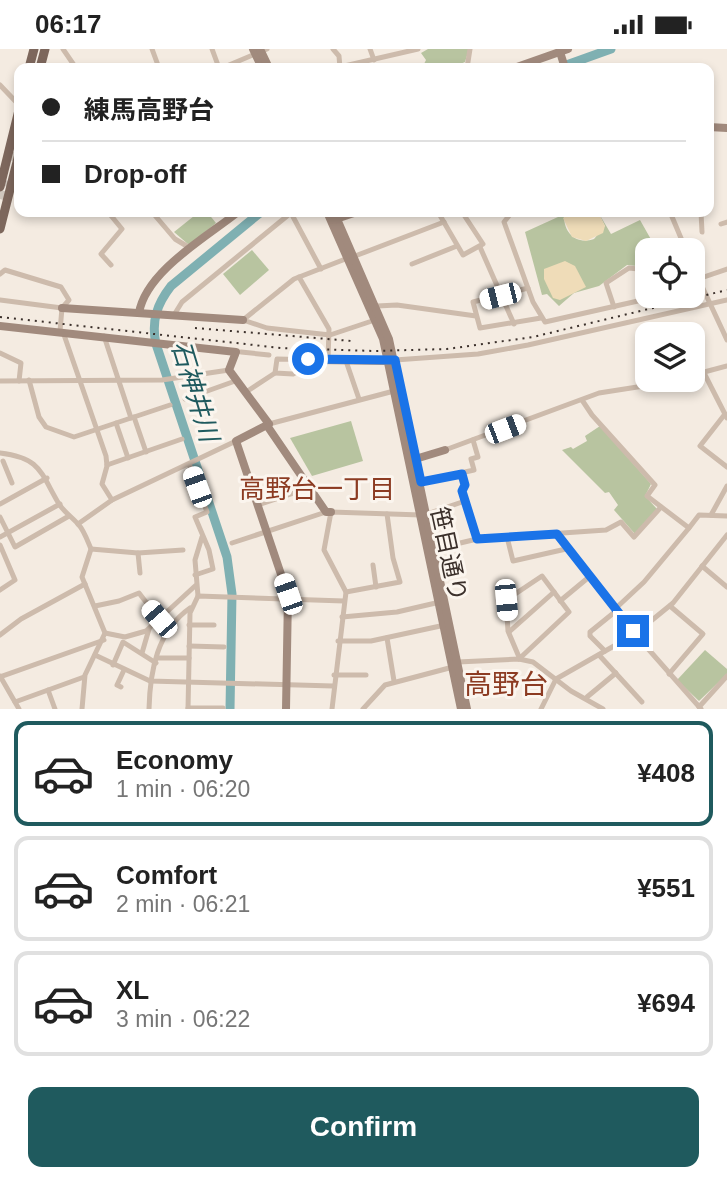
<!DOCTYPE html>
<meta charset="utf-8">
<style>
:root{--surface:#fff;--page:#f2f2f2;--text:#222;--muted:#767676;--line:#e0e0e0;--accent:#1f5a5e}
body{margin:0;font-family:Arial,"Noto Sans JP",sans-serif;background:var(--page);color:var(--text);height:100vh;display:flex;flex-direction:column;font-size:26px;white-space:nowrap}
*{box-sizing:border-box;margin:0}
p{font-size:23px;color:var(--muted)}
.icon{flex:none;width:38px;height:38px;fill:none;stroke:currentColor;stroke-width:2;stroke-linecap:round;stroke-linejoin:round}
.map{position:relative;height:660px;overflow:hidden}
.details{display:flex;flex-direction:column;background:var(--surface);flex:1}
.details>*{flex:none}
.guide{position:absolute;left:14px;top:14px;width:700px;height:154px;border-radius:14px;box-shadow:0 4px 10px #0003;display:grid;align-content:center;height:154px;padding:0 28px;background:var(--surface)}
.buttons{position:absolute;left:635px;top:189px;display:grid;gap:14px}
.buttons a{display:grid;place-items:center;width:70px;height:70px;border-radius:14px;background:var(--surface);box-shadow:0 4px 10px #0003;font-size:35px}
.end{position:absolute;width:32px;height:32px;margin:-16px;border:9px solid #1a73e8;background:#fff;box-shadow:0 0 0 4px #fff}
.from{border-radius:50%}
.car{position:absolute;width:21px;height:42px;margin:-21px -10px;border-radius:9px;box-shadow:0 0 5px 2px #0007;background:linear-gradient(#fff 24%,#345 0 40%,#fff 0 76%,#345 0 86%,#fff 0)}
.guide b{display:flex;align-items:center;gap:24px;height:66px;font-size:26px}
.guide b+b{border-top:2px solid var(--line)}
.guide i{width:18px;height:18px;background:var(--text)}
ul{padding:12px 0 0;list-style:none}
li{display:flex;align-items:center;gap:21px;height:105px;margin:0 14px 10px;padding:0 14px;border:4px solid var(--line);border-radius:14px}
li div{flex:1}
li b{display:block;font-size:26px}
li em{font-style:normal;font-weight:600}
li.current{border-color:var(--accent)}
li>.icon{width:63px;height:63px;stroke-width:1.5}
.button{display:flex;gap:14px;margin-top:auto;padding:14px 28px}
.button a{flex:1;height:80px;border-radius:14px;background:var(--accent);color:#fff;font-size:28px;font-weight:600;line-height:80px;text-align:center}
.status{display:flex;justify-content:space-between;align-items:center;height:49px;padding:0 35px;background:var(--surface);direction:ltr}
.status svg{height:19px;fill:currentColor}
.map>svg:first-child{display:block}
</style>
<div class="status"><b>06:17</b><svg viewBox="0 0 49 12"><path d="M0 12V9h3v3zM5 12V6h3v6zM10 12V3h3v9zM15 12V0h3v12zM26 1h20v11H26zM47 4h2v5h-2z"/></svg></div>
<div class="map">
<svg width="727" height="660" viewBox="0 0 727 660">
<rect width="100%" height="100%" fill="#f4ebe1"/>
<!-- green -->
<g fill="#b8c4a0">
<path d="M428 0H469L465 13 451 19H422L426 11 421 4Z"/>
<path d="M199 163H207L216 174 189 196 174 183Z"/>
<path d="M569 163H573L564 167C564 184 576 196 594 190L605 177 598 163 611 185 640 171 657 201H648L647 218 627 216 599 237 574 244 559 257 547 245 542 246 525 183Z"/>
<path d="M252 201 269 221 240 246 223 225Z"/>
<path d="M351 372 363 412 312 427 290 389Z"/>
<path d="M600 377 651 435 645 447 657 460 635 485 614 461 618 456 609 443 605 444 562 401 571 398 573 400 587 392 585 387Z"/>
<path d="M705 601 727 620V625L699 652 677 631Z"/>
</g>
<!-- sand -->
<g fill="#efdcb8">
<path d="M573 163H598L605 177 603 184 586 192 572 188 563 169Z"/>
<path d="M565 212 575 217 586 238 560 251 553 249 544 230V220Z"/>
</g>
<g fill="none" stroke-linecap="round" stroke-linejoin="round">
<!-- river -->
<g stroke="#7fb0b2" stroke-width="9">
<path d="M558 19 611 0"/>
<path d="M230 660 232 545 227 508 156 295C151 272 157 255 171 237L261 163"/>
</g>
<!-- primary-tunnel -->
<g stroke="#cfc6bd" stroke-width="9" stroke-dasharray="9 4.5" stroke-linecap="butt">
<path d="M13 112 19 87"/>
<path d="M0 150 5 131"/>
</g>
<!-- street -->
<g stroke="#cdbbac" stroke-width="5">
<path d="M63 0 76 19"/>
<path d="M152 0 159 19"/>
<path d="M212 0 219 19"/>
<path d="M333 0 339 7 340 19"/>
<path d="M370 0 374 11"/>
<path d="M340 18 418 0"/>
<path d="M222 19 267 0"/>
<path d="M467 19 470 0"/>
<path d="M0 36 19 56"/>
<path d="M108 163 122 180 101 205 111 216"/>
<path d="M152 163 175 190 190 199"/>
<path d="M438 163 463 206 483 195 462 163"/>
<path d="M512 163 504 173 533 253 545 273 660 247"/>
<path d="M670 163 686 201"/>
<path d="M701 163 702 183"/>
<path d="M291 164 321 220"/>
<path d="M721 175 727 173"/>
<path d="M480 198 514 275"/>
<path d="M355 207 444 173"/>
<path d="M348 209 294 230 243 271 267 279 330 286 375 271"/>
<path d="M412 215 457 197"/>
<path d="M693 218 727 291"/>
<path d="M0 225 5 221 61 238 69 251 62 259 60 282"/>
<path d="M299 228 329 280 328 311"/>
<path d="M698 230 727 220"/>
<path d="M528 239 473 253 480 279 541 269"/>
<path d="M0 251 62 259"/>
<path d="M377 257 397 256 476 267"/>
<path d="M614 258 606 234 629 219 648 221"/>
<path d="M174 266 182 253 292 163"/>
<path d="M63 283 106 407 107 417 102 435 112 451"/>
<path d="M104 287 131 369"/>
<path d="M241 303 269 306"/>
<path d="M0 304 21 314 19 332"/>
<path d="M277 310 318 311 293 325 275 324Z"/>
<path d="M395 311 478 305 528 296 727 251"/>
<path d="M346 312 359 350"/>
<path d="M703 322 727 369"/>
<path d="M693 326 727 317"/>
<path d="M29 331 39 368 46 378 74 388 170 356"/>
<path d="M0 332 162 331 229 321"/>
<path d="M246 343 275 324"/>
<path d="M185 350 238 331"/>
<path d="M582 351 592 366 655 436 647 447 689 479 699 466 727 467"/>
<path d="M725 365 700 397 727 418"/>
<path d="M134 368 146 403"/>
<path d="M116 374 128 409"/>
<path d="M269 375 394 342"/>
<path d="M445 401 599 344 682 331"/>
<path d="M0 404C41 409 40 423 59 455 64 463 72 468 78 475 84 481 88 493 91 500L82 528 105 584 85 626 82 660"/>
<path d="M3 412 12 434"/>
<path d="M189 415 207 463 195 468 209 501 213 520 195 526"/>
<path d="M107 416 182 390"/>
<path d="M462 425 465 436 462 442 477 490"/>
<path d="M421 433 474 421 471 410 478 408 473 391"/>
<path d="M0 455 47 429"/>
<path d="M258 456 297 443 307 435"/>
<path d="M427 465 465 452"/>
<path d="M711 466 727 437"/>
<path d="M0 468 15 498 69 467"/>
<path d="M78 475 112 451 236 392"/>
<path d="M557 485 635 585 701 660"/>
<path d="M0 488 60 455"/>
<path d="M507 488 513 512 566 500"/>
<path d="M232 494 326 463"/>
<path d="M0 496 15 531 0 541"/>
<path d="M91 500 138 504 183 501"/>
<path d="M435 500 477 490 606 481 621 473 634 488 661 458"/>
<path d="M138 504 140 524"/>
<path d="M373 516 376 538"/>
<path d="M702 517 727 538"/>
<path d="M346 543 400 533 393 509 387 465"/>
<path d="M198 547 195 511 202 488"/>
<path d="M560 552 589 528"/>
<path d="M95 557 119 552 139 544 159 570"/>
<path d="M615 560 644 533 689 479"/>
<path d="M342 568 397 563 440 553"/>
<path d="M189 576H214"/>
<path d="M509 583 554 543"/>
<path d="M105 584 125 588 146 582 195 537"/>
<path d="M0 586 21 570 85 535"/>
<path d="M387 589 394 632"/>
<path d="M338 592H371L445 576"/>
<path d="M189 597 224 598"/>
<path d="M605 602 590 587V583L616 562"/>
<path d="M142 604 149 580"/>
<path d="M95 606 150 632 333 637"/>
<path d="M599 606 642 653"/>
<path d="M157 609H189"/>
<path d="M519 610 569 563 542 527 506 551 508 582 519 608"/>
<path d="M458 613 519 610 533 613 571 642 603 660"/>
<path d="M113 616 123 593 156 614"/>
<path d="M669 625 703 585 670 557"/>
<path d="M334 626H366"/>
<path d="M0 627 19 660"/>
<path d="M0 628 104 591"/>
<path d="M121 638 117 636 124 621"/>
<path d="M48 641 55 660"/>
<path d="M587 648 616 624"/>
<path d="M15 653 84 628"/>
<path d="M699 658 727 627"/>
<path d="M188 659H223"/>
<path d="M149 660C150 622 157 582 190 559"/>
<path d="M188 660 190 564 198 547 344 552"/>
<path d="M332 660 346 543 324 501 331 463 421 466"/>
<path d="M363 660 385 636 453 618"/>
<path d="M541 660 556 630 635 585 673 554 727 486"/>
</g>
<!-- secondary -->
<g stroke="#a18a7d" stroke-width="8">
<path d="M253 0 262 19"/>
<path d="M260 0 269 19"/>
<path d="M560 3 565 19"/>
<path d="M514 19 568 0"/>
<path d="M709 78 727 79"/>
<path d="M327 163 383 290 461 660"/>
<path d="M334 163 389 290 467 660"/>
<path d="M333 171 357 163"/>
<path d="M62 259 243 271"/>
<path d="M139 264C146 222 207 188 238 163"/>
<path d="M0 277 236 303 229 321 269 375 236 392 288 546 286 660"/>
<path d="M318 311 392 312"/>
<path d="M268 378 326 463H331"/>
<path d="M412 411 445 401"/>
</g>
<!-- primary -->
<g stroke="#7d675c" stroke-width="9">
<path d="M29 19 34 0"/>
<path d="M40 19 45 0"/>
<path d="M0 138 19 61"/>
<path d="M0 180 19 105"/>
</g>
<!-- rail -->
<g stroke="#3b302b" stroke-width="2" stroke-dasharray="2 5" stroke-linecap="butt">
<path d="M0 268 281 299 374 302 447 300 533 288 727 241"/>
<path d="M195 279 352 292"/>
</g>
</g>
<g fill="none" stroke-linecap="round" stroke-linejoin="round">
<!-- route -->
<path stroke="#1a73e8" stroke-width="9" d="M308 310 395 311 421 433 462 425 465 436 462 442 477 490 557 485 633 582"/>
</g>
<g text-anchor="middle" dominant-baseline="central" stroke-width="6" stroke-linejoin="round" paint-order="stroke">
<!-- street labels -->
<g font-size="24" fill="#3b302b" stroke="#fbf5ee">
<text transform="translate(449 505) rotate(78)">笹目通り</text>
</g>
<!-- water labels -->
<g font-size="26" font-style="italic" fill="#1f5a5e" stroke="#fbf5ee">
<text transform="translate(195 342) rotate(73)">石神井川</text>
</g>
<!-- neighbourhood labels -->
<g font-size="26" fill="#8c3b22" stroke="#fbf5ee">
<text x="317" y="440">高野台一丁目</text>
</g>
<!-- quarter labels -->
<g font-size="28" fill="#8c3b22" stroke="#fbf5ee">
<text x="506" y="635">高野台</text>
</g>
</g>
</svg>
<div class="buttons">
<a><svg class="icon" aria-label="locate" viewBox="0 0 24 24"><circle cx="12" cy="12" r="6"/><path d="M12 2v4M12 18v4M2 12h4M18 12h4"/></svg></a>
<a><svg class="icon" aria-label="layers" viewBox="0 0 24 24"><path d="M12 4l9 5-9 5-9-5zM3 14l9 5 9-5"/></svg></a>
</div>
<i class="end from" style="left:308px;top:310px"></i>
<i class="end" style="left:633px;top:582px"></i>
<i class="car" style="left:500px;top:247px;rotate:256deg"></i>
<i class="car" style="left:505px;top:380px;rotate:69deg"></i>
<i class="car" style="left:197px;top:438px;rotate:340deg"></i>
<i class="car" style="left:288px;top:545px;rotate:341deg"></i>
<i class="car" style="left:506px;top:551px;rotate:175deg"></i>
<i class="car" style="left:159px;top:570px;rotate:319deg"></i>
<div class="guide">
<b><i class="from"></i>練馬高野台</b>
<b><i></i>Drop-off</b>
</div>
</div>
<section class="details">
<ul>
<li class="current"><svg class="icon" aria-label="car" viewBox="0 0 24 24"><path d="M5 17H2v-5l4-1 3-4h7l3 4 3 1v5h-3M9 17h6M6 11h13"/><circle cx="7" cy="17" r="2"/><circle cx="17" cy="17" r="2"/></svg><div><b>Economy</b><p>1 min · 06:20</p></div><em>¥408</em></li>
<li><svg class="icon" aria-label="car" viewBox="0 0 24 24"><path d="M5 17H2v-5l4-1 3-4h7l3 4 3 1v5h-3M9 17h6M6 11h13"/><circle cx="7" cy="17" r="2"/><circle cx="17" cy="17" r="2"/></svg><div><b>Comfort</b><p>2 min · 06:21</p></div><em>¥551</em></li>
<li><svg class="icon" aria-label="car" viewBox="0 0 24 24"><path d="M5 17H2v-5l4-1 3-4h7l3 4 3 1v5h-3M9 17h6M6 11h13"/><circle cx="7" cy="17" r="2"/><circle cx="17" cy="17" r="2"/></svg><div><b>XL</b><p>3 min · 06:22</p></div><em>¥694</em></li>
</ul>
<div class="button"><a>Confirm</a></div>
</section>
